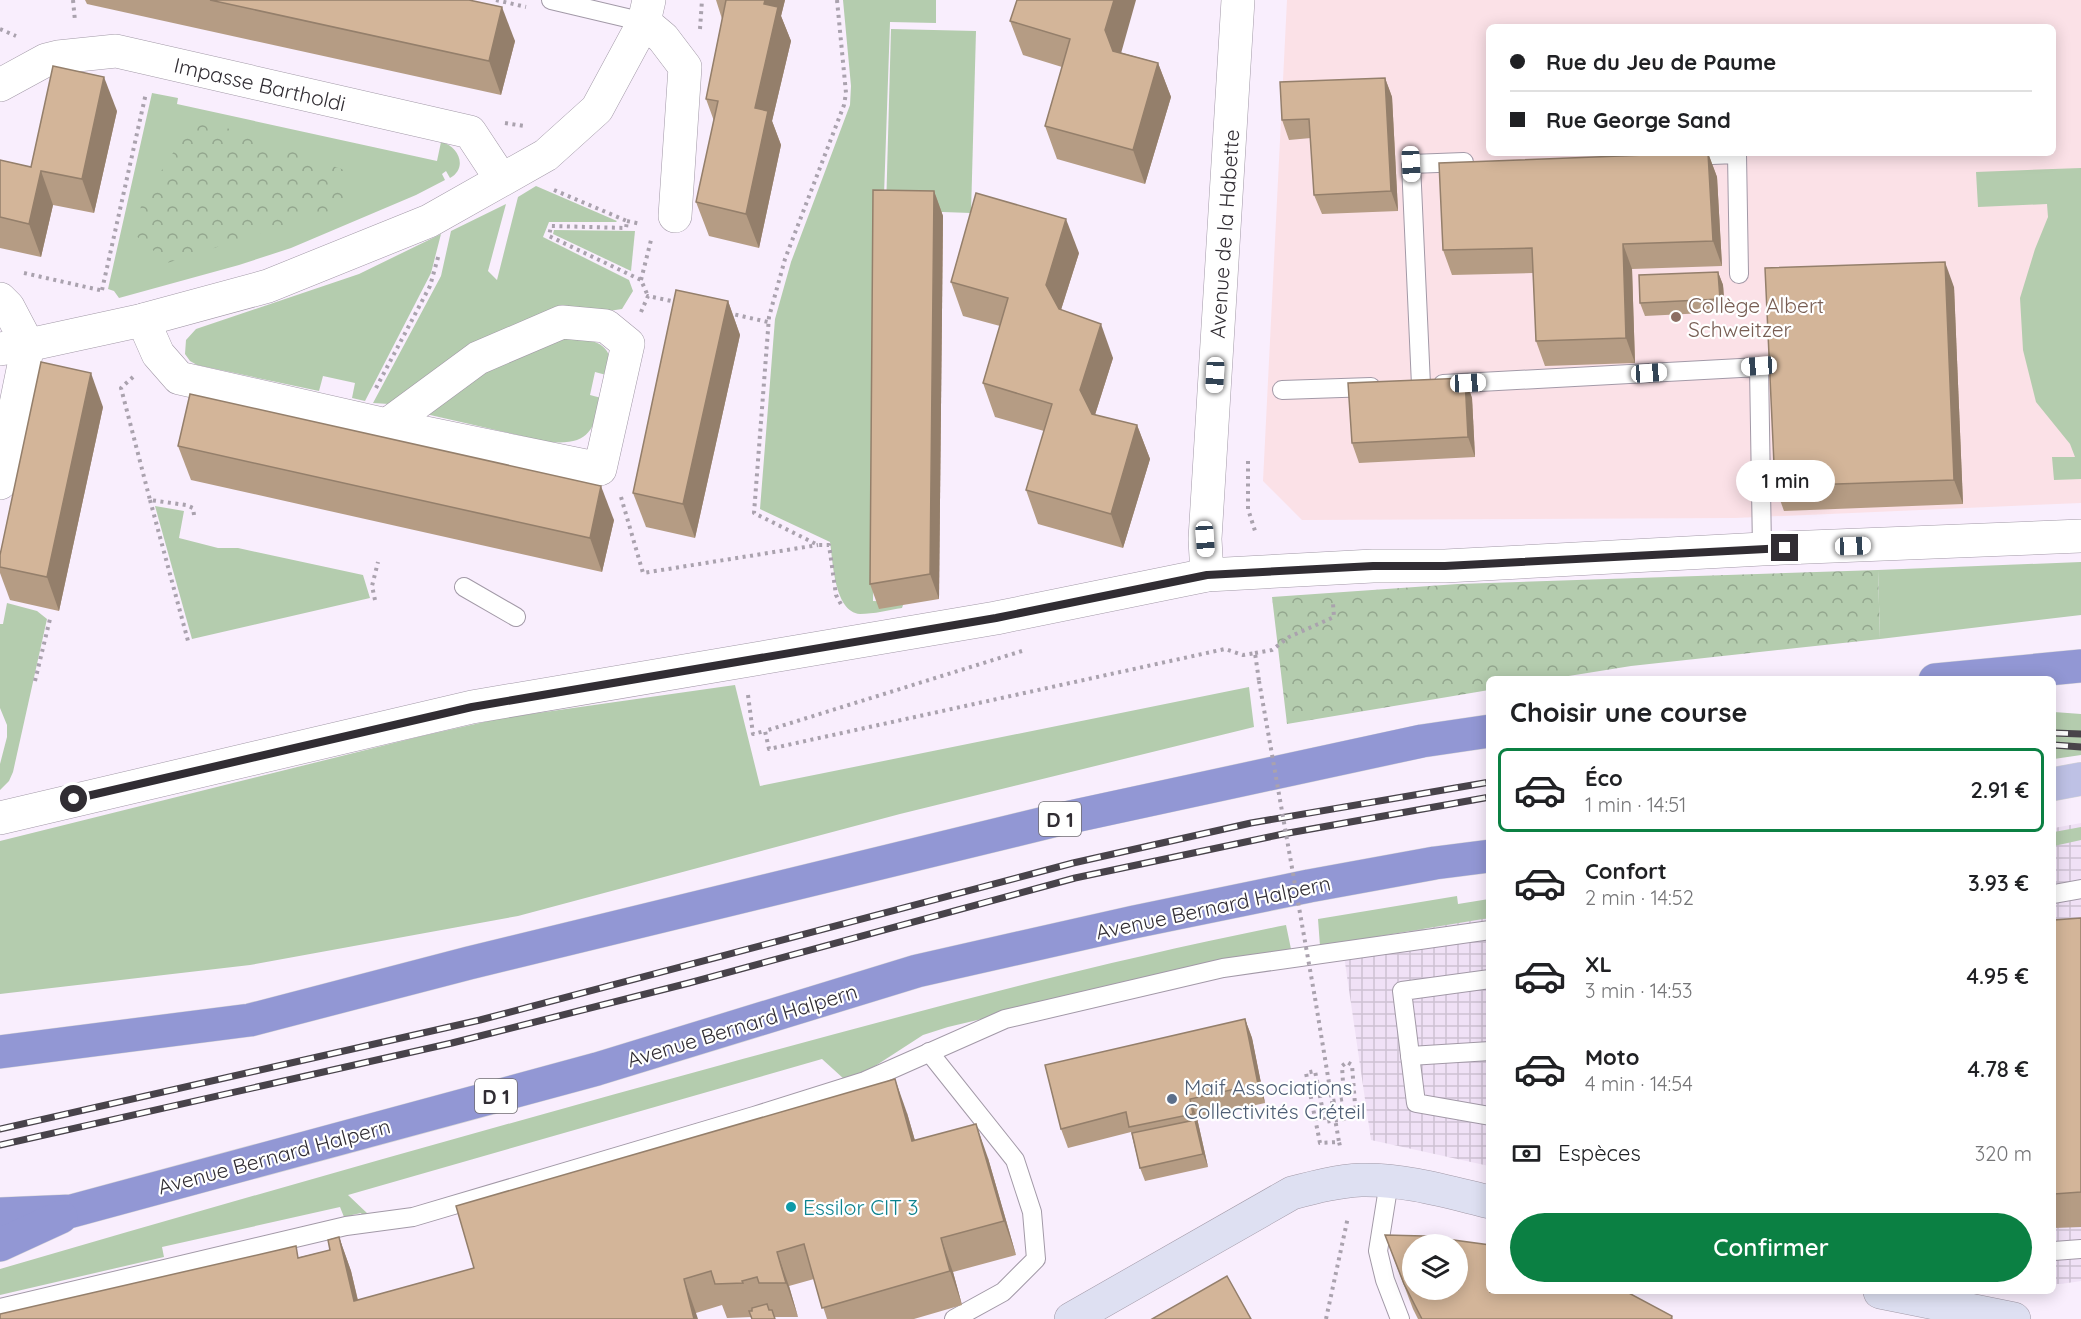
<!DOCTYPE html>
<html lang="fr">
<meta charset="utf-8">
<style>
:root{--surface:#fff;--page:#f2f2f2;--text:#202124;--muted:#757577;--line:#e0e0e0;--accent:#0b8043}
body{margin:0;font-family:Quicksand,sans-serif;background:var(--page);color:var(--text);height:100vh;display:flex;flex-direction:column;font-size:22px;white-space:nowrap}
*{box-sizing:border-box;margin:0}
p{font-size:20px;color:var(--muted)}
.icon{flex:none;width:33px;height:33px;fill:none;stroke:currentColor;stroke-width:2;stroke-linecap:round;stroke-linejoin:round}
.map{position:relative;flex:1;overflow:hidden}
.details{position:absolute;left:1486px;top:676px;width:570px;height:618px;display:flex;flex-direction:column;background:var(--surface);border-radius:9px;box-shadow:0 3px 15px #0003}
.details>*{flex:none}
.banner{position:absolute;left:1486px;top:24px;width:570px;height:132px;border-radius:9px;box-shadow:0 3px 15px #0003;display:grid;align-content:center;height:132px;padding:0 24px;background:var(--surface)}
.fabs{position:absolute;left:1402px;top:1234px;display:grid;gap:12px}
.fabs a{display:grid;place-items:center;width:66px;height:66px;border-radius:50%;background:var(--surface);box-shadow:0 3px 15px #0003;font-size:30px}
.end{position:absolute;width:27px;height:27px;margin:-14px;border:8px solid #312d33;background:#fff;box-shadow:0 0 0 3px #fff}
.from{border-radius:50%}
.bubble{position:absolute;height:42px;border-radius:21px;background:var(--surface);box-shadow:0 3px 15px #0003;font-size:20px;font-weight:600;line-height:42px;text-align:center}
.car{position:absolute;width:18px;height:36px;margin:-18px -9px;border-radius:8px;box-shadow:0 0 4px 2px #0007;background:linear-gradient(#fff 24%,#345 0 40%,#fff 0 76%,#345 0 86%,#fff 0)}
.banner b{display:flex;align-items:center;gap:21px;height:57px;font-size:22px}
.banner b+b{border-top:2px solid var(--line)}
.banner i{width:15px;height:15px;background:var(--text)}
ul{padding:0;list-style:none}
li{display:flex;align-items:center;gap:18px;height:84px;margin:0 12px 9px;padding:0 12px;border:3px solid transparent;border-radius:9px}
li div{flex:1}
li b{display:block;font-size:22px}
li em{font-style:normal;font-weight:600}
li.current{border-color:var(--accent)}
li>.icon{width:54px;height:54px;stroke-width:1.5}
h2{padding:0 24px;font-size:27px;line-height:72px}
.pay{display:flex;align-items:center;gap:15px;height:66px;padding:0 24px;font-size:22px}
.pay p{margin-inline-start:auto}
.action{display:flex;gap:12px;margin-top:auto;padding:12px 24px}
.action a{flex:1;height:69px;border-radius:36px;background:var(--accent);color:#fff;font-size:24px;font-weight:600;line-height:69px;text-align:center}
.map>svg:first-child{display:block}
</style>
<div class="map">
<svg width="2081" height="1319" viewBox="0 0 2081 1319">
<defs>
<pattern id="industrial-grid" width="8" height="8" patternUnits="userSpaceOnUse" patternTransform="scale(1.5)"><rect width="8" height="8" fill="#f0e1f6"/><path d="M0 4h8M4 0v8" fill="none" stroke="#cec1d3"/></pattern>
<pattern id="forest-crowns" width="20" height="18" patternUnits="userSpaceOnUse" patternTransform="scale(1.5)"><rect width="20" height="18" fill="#b4ccae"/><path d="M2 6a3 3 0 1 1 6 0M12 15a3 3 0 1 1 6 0" fill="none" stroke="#93a68e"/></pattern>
</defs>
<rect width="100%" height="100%" fill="#f9eefd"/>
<!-- industrial -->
<g fill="url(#industrial-grid)">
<path d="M2081 823V1281L2061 1284H2054V828Z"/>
<path d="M1489 917V1166L1371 1140 1342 942Z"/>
</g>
<!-- education -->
<path fill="#fbe1e7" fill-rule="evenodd" d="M1287 0H2081V503L1735 518 1302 520 1263 481ZM1490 27H2054V153H1490Z"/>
<!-- green -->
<g fill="#b4ccae">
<path d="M843 0H936V23L890 22 880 311 873 601 904 602 902 608C889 610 874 614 860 614 834 612 833 561 830 542L760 509 775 319 791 262 850 105 851 86Z"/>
<path d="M891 29 976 31 971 213 886 210Z"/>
<path d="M152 93 178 98 177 104 437 161 441 142C459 146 468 168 450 178L446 171 442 174 445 180 416 195 291 248 239 265 119 298 114 291 108 289Z"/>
<path d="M2081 168V479L2054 480 2052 457H2075L2070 444 2036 402 2023 350 2020 298 2035 249 2048 217 2047 204 1978 207 1976 172Z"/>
<path d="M536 186 617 221 616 222H549L543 237 629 280 633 291 622 309 569 317 389 404 373 403 441 276 451 231 506 204 488 271 497 280 518 197Z"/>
<path d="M554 230 635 231 631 271 553 234Z"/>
<path d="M441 234 431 273 365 401 352 398 355 383 323 376 319 391 197 365 190 361 185 354 186 340 196 329 359 274Z"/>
<path d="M565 336C593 341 615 340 610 376L595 372 590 395 605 399C590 433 589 445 548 442L417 412 467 379Z"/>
<path d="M155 506 184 511 179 538 218 548H238L363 575 370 598 192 639Z"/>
<path d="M2081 562V615L1880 639 1878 570Z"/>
<path d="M7 603 37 611 47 619 13 772 9 781 0 790V764L7 737V725L0 708V624H3Z"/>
<path d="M735 685 760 786 1249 687 1254 727 900 814 518 916 250 965 0 994V841L422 736 502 718Z"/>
<path d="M2054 712 2081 714V755L2054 759Z"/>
<path d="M2081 827V840L2054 846V832Z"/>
<path d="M1457 896 1458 904 1489 899V918L1320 946 1318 919Z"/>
<path d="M1286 925 1291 949 1171 974 948 1027 923 1035 872 1068 844 1079 822 1059 348 1195 368 1214 362 1215 361 1213 352 1215V1218L344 1217 340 1207 162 1247 164 1257 0 1295V1269C240 1199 480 1131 721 1065 908 1014 1095 963 1286 925Z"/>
</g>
<!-- forest -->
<g fill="url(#forest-crowns)">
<path d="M196 117 347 171 342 207 164 264 161 257 135 235 142 201Z"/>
<path d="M1878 570 1880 639 1631 666 1550 679 1490 680 1489 690 1287 724 1272 597 1458 584Z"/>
</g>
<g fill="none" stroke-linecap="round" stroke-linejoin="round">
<defs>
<g id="lane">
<path d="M551 0 644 22"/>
<path d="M1686 156 1737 154 1739 274"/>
<path d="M1443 384 1759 367 1762 549"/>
<path d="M1421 385 1411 164 1464 162"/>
<path d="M1282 390 1371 387"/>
<path d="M464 587 516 617"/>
<path d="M2054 894 2081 889"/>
<path d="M1490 979 1402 991 1416 1103 1490 1116"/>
<path d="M929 1052 1015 1160 1032 1212 1036 1259 1003 1292 954 1319"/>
<path d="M1410 1056 1490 1051"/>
<path d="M1389 1182 1378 1251 1385 1280 1400 1319"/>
<path d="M2054 1251 2081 1249"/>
<path d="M0 1308 346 1226 413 1217 754 1116 865 1081 1005 1019 1223 968 1490 930"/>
</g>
<g id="street">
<path d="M644 22 663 38 685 67 675 216"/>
<path d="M0 85 46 60 58 57 116 51 470 132 501 179"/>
<path d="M0 299 8 307 28 345 0 483"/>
<path d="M143 320 158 354 179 378 387 425 600 469 628 344 606 326 562 322 478 358 387 425"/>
<path d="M0 349 28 345 143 320 268 286 429 221 546 155 597 109 644 22 649 0"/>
<path d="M1207 575 1205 539 1238 0"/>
<path d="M0 818 472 707 996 618 1207 575 1373 566H1445L1762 549 2081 536"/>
</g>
<g id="secondary">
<path d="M1880 1292 2014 1319"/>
<path d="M1071 1319 1292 1193C1315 1187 1338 1181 1361 1180 1405 1179 1448 1192 1490 1202"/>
</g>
<path id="primary" d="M2054 784 2081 779"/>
<g id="highway">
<path d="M1935 680 2081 666"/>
<path d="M0 1052 250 1020 469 963 1061 819 1422 741 1490 731"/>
<path d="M0 1214 72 1211 597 1069 917 971 1134 922 1309 886 1435 863 1490 856"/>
<path d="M0 1245 61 1217"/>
</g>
</defs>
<!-- lane casing -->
<use href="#lane" stroke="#a299a7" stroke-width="20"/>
<!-- street casing -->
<use href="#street" stroke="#a299a7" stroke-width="34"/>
<!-- secondary casing -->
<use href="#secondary" stroke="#a299a7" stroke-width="34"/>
<!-- primary casing -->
<use href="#primary" stroke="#d6d5d6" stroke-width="34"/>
<!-- highway casing -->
<use href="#highway" stroke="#d6d5d6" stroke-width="34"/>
<!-- path -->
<g stroke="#aaa2ae" stroke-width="4" stroke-dasharray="3 4.5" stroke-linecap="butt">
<path d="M73 0 75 21"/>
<path d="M496 0 526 7"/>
<path d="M837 0 846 93 844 105 785 259 769 317 754 513 818 545H829L836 595 843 608"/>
<path d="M0 29 16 36"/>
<path d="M700 29 702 0"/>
<path d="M505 123 524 126"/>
<path d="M554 190 627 221 626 228 551 226 549 236 641 280 648 296"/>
<path d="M627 221 641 224"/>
<path d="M24 273 104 291"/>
<path d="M641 280 651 240"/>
<path d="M102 290 146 93"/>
<path d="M641 312 648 296 676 302"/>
<path d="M728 313 768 322"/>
<path d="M133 377 121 388 150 500 186 505 193 508 194 515"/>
<path d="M376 388 430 286 439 254"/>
<path d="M1248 461V509L1256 534"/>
<path d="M621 497 643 573 818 545"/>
<path d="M150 500 188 641"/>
<path d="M375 600 372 586 378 562"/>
<path d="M1022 651 765 731 769 749 1225 649 1243 655 1255 653 1259 681"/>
<path d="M1255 653 1272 650 1289 637 1334 617 1333 604"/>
<path d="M35 681 50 619"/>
<path d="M748 695 753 734 765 731"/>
<path d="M1315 998 1332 1101 1344 1099 1342 1066 1347 1062 1352 1065 1356 1117 1325 1122 1315 1071 1306 1073 1320 1143 1339 1142 1340 1146"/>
<path d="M1332 1101 1339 1142"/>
<path d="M1326 1319 1348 1217"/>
</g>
<!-- lane -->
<use href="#lane" stroke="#fff" stroke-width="18"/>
<!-- street -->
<use href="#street" stroke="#fff" stroke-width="33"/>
<!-- secondary -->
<use href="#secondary" stroke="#dee0f2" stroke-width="33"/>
<!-- primary -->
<use href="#primary" stroke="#bec1e5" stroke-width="33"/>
<!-- highway -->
<use href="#highway" stroke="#9297d4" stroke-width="33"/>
<defs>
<g id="rail">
<path d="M2054 733 2081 734"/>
<path d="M2054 745 2081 747"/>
<path d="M0 1129 480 1020 1073 863 1251 823 1490 782"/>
<path d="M0 1145 452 1043 689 983 1075 878 1283 834 1490 797"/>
</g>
</defs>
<!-- rail casing -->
<use href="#rail" stroke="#48434a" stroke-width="7"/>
<!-- rail -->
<use href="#rail" stroke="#fff" stroke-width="4.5" stroke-dasharray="14" stroke-linecap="butt"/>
<!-- path-bridge -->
<path stroke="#aaa2ae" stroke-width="4" stroke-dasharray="3 4.5" stroke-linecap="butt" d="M1259 681 1315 998"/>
</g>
<!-- wall -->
<g fill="#b59c84">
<path d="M85 0H469L515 41 501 95 87 4Z"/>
<path d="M716 0H785L781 16 791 41 772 121 781 145 759 248 709 236 696 202 714 121 706 99 722 19Z"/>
<path d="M1010 21 1158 63 1171 97 1145 184 1057 159 1045 126 1062 67 1023 55Z"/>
<path d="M1385 78 1392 97 1398 211 1322 214 1314 195 1311 138 1289 140 1282 120Z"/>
<path d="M117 111 94 213 53 205 41 257 0 248V160L31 167Z"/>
<path d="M1708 153 1717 177 1722 266 1632 269 1635 363 1545 366 1536 341 1533 273 1452 275 1443 250Z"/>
<path d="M934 191 943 216 939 599 879 609 870 584Z"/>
<path d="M1079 253 1061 310 1113 358 1095 415 1137 425 1150 459 1123 548 1038 524 1026 490 1044 431 995 417 983 383 1000 326 963 316 951 282Z"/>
<path d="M1718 272 1723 285 1725 312 1645 316 1640 303Z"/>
<path d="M1954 287 1963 504 1784 511 1775 486Z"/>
<path d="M728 301 740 335 695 538 646 527 633 493Z"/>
<path d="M1465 378 1472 398 1475 457 1359 463 1352 443Z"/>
<path d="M103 407 59 611 10 600 0 573V555Z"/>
<path d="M178 446 614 520 602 572 191 480Z"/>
<path d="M2081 918V1227L2054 1228V920Z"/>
<path d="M1245 1019 1252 1038 1265 1103 1197 1118 1208 1167 1145 1181 1140 1168 1131 1132 1068 1148 1061 1129Z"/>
<path d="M907 1113 915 1141 988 1158 1016 1255 953 1272 962 1305 914 1319H827L814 1279 789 1286 798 1317H775V1319H752L751 1317 727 1318 722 1305 696 1313 0 1319 300 1257 330 1250 339 1237 351 1271 358 1300 474 1268Z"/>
<path d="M1385 1235 1672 1316 1673 1319H1418L1413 1309Z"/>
</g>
<!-- shaded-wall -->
<g fill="#947f6b">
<path d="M765 0H785L781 16 791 41 772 121 781 145 759 248 746 214Z"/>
<path d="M1114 0H1136L1118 64 1105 30Z"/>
<path d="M502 7 515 41 501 95 489 61Z"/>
<path d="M1158 63 1171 97 1145 184 1133 150Z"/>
<path d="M104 77 117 111 94 213 82 179Z"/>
<path d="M1385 78 1392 97 1398 211 1391 191Z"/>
<path d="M1708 153 1717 177 1722 266 1713 241Z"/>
<path d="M41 171 53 205 41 257 29 224Z"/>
<path d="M934 191 943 216 939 599 930 574Z"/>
<path d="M1066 219 1079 253 1058 319 1046 285Z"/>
<path d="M1623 244 1632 269 1635 363 1626 338Z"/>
<path d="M1945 262 1954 287 1963 504 1954 480Z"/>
<path d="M1718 272 1723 285 1725 312 1720 299Z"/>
<path d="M728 301 740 335 695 538 683 504Z"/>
<path d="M1101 324 1113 358 1092 424 1080 390Z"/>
<path d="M91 373 103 407 59 611 47 577Z"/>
<path d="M1465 378 1472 398 1475 457 1468 437Z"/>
<path d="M1137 425 1150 459 1123 548 1111 514Z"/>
<path d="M601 486 614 520 602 572 590 538Z"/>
<path d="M1245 1019 1252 1038 1265 1103 1258 1084Z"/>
<path d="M895 1079 907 1113 925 1175 912 1141Z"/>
<path d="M1190 1099 1197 1118 1208 1167 1203 1154Z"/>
<path d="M976 1124 988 1158 1016 1255 1004 1221Z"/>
<path d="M339 1237 351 1271 362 1319 354 1301Z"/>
<path d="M941 1238 953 1272 962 1305 950 1271Z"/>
<path d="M777 1252 789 1286 798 1317 786 1283Z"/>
<path d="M684 1279 696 1313 698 1319H694Z"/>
</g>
<!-- building -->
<g fill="#d3b599" stroke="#947f6b" stroke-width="1.5" fill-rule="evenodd">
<path d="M210 0H469L502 7 489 61Z"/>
<path d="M726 0H765L764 4 778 7 755 108 768 111 746 214 696 202 718 101 706 99Z"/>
<path d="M1017 0H1114L1105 30 1113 51 1158 63 1133 150 1045 126 1070 39 1010 21Z"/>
<path d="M53 66 104 77 82 179 41 171 29 224 0 217V160L31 167Z"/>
<path d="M1385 78 1391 191 1314 195 1309 119 1282 120 1280 82Z"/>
<path d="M1697 153H1708L1713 241 1623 244 1626 338 1536 341 1532 248 1443 250 1439 163Z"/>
<path d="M873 190 934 191 930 574 870 584Z"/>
<path d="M976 193 1066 219 1046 285 1059 309 1101 324 1080 390 1092 414 1137 425 1111 514 1026 490 1052 404 983 383 1008 298 951 282Z"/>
<path d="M1945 262 1954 480 1775 486 1765 268Z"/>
<path d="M1718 272 1720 299 1640 303 1639 275Z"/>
<path d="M676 290 728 301 683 504 633 493Z"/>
<path d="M41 362 91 373 47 577 0 567V555Z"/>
<path d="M1465 378 1468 437 1352 443 1348 383Z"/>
<path d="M190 394 601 486 590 538 178 446Z"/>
<path d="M2081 918V1192L2054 1194V920Z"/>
<path d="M1245 1019 1258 1084 1190 1099 1193 1114 1129 1127 1126 1112 1061 1129 1045 1065Z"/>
<path d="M895 1079 912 1141 976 1124 1004 1221 941 1238 950 1271 822 1308 804 1244 777 1252 786 1283H759L757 1277 742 1281 743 1283 715 1284 711 1271 684 1279 694 1319H0V1314L296 1246 298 1258 330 1250 328 1240 339 1237 354 1301 474 1268 456 1206Z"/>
<path d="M1195 1120 1203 1154 1140 1168 1132 1133Z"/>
<path d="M1385 1235 1424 1236 1490 1245V1292H1627L1672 1316 1671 1319H1422L1404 1284ZM1413 1245H1458V1290H1413Z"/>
<path d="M1227 1276 1251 1319H1152Z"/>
<path d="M767 1304 769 1310H772L775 1319H752L749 1311H752V1308Z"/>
</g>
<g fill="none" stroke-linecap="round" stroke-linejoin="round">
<!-- route -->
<path stroke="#312d33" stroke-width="8" d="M74 799 472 707 996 618 1207 575 1373 566H1445L1785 548"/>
</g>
<!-- markers -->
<circle fill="#8d6e63" stroke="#fff" stroke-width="2" cx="1676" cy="317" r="6"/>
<circle fill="#5c6f8a" stroke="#fff" stroke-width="2" cx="1172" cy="1099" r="6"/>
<circle fill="#0f9aa8" stroke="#fff" stroke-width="2" cx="791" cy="1207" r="6"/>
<g text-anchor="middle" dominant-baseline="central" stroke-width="4.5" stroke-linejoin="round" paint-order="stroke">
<!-- shield labels -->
<g fill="#fff" stroke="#6f6c70" stroke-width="1.5">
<rect x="1039" y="802" width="42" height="34" rx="4.5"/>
<rect x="475" y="1079" width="42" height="34" rx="4.5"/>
</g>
<g font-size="20" font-weight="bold" fill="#312d33">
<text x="1060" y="819">D 1</text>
<text x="496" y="1096">D 1</text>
</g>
<!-- street labels -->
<g font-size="21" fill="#312d33" stroke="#fff">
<text transform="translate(260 84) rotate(13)">Impasse Bartholdi</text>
<text transform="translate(1224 234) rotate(-86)">Avenue de la Habette</text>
<text transform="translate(1213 907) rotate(-12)">Avenue Bernard Halpern</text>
<text transform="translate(742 1025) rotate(-17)">Avenue Bernard Halpern</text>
<text transform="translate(274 1156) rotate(-15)">Avenue Bernard Halpern</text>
</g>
<!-- education labels -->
<g font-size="21" fill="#785e54" stroke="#fff" text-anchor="start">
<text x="1688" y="305">Collège Albert<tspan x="1688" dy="24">Schweitzer</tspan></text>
</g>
<!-- service labels -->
<g font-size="21" fill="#4e5e75" stroke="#fff" text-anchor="start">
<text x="1184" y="1087">Maif Associations<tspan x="1184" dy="24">Collectivités Créteil</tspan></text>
</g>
<!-- culture labels -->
<g font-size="21" fill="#0d838f" stroke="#fff" text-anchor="start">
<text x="803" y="1207">Essilor CIT 3</text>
</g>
</g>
</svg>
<div class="fabs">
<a><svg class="icon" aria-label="layers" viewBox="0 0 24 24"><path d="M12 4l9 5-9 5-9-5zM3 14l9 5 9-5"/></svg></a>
</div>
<i class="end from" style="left:74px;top:799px"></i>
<i class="end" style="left:1785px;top:548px"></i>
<div class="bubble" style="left:1736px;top:460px;width:99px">1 min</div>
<i class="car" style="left:1411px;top:164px;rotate:177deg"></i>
<i class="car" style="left:1759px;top:366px;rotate:266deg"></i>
<i class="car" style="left:1649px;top:373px;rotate:86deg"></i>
<i class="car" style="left:1215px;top:375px;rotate:183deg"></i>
<i class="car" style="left:1468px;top:383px;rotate:87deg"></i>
<i class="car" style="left:1205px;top:539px;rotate:176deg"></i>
<i class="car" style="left:1853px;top:546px;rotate:88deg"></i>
<div class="banner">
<b><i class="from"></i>Rue du Jeu de Paume</b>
<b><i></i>Rue George Sand</b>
</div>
<section class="details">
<h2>Choisir une course</h2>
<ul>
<li class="current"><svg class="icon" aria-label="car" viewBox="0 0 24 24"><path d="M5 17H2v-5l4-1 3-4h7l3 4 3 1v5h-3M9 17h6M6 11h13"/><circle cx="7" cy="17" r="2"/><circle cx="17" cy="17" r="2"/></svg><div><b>Éco</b><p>1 min · 14:51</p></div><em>2.91 €</em></li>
<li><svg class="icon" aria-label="car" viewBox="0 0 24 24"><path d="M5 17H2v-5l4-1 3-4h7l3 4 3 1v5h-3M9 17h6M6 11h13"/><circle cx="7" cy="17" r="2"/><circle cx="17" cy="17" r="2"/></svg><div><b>Confort</b><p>2 min · 14:52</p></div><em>3.93 €</em></li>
<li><svg class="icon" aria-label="car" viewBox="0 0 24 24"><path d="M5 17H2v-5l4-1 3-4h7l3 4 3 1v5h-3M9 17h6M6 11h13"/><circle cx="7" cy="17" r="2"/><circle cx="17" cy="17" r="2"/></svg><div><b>XL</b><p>3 min · 14:53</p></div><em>4.95 €</em></li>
<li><svg class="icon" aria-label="car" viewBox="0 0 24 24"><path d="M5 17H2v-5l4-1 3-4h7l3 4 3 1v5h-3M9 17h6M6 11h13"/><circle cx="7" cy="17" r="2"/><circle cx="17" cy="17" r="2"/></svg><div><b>Moto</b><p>4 min · 14:54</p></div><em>4.78 €</em></li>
</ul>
<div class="pay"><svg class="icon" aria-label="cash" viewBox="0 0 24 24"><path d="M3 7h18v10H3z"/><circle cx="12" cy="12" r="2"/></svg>Espèces<p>320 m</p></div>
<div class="action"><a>Confirmer</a></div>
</section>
</div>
